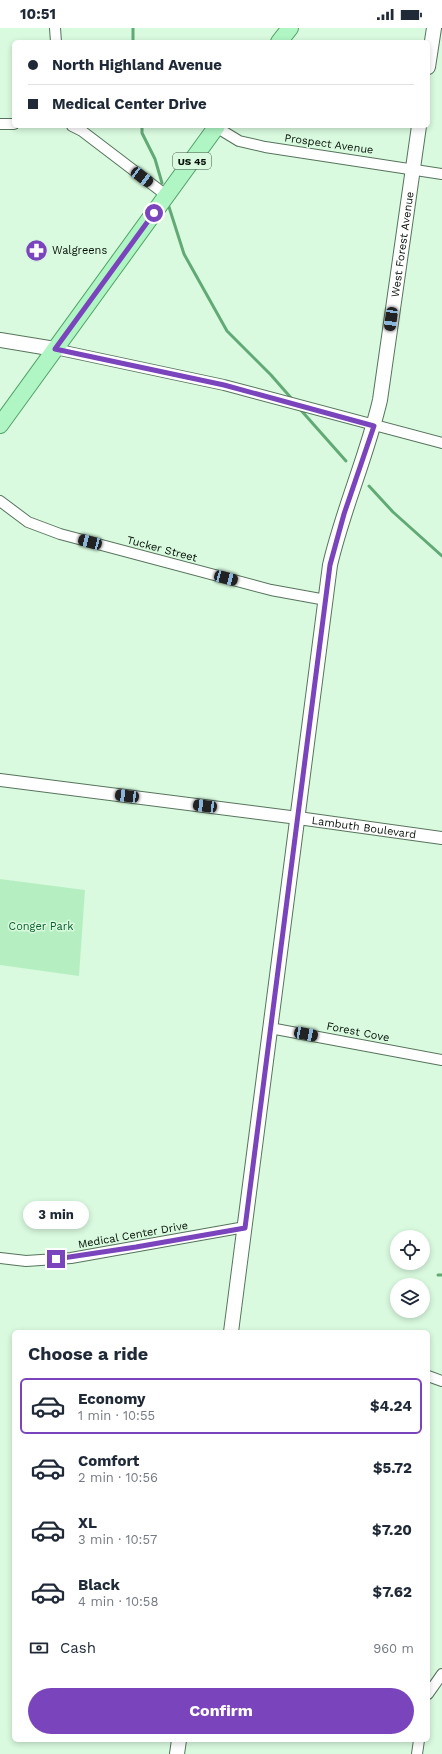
<!DOCTYPE html>
<meta charset="utf-8">
<style>
:root{--surface:#fff;--page:#f6f6f7;--text:#1f2937;--muted:#747a83;--line:#e0e1e3;--accent:#7a45bc}
body{margin:0;font-family:"Work Sans",sans-serif;background:var(--page);color:var(--text);height:100vh;display:flex;flex-direction:column;font-size:15px;white-space:nowrap}
*{box-sizing:border-box;margin:0}
p{font-size:13px;color:var(--muted)}
.icon{flex:none;width:22px;height:22px;fill:none;stroke:currentColor;stroke-width:2;stroke-linecap:round;stroke-linejoin:round}
.map{position:relative;flex:1;overflow:hidden}
.sheet{position:absolute;left:12px;top:1302px;width:418px;height:412px;display:flex;flex-direction:column;background:var(--surface);border-radius:6px;box-shadow:0 2px 6px #0003}
.sheet>*{flex:none}
.guide{position:absolute;left:12px;top:12px;width:418px;height:88px;border-radius:6px;box-shadow:0 2px 6px #0003;display:grid;align-content:center;height:88px;padding:0 16px;background:var(--surface)}
.fabs{position:absolute;left:390px;top:1202px;display:grid;gap:8px}
.fabs a{display:grid;place-items:center;width:40px;height:40px;border-radius:50%;background:var(--surface);box-shadow:0 2px 6px #0003;font-size:20px}
.end{position:absolute;width:18px;height:18px;margin:-9px;border:5px solid #7a45bc;background:#fff;box-shadow:0 0 0 2px #fff}
.from{border-radius:50%}
.bubble{position:absolute;height:28px;border-radius:14px;background:var(--surface);box-shadow:0 2px 6px #0003;font-size:13px;font-weight:700;line-height:28px;text-align:center}
.car{position:absolute;width:12px;height:24px;margin:-12px -6px;border-radius:5px;box-shadow:0 0 3px 1px #0007;background:linear-gradient(#222 24%,#8ab4d8 0 40%,#222 0 76%,#8ab4d8 0 86%,#222 0)}
.guide b{display:flex;align-items:center;gap:14px;height:38px;font-size:15px}
.guide b+b{border-top:1px solid var(--line)}
.guide i{width:10px;height:10px;background:var(--text)}
ul{padding:0;list-style:none}
li{display:flex;align-items:center;gap:12px;height:56px;margin:0 8px 6px;padding:0 8px;border:2px solid transparent;border-radius:6px}
li div{flex:1}
li b{display:block;font-size:15px}
li em{font-style:normal;font-weight:700}
li.on{border-color:var(--accent)}
li>.icon{width:36px;height:36px;stroke-width:1.5}
h2{padding:0 16px;font-size:18px;line-height:48px}
.pay{display:flex;align-items:center;gap:10px;height:44px;padding:0 16px;font-size:15px}
.pay p{margin-inline-start:auto}
.primary-button{display:flex;gap:8px;margin-top:auto;padding:8px 16px}
.primary-button a{flex:1;height:46px;border-radius:24px;background:var(--accent);color:#fff;font-size:16px;font-weight:700;line-height:46px;text-align:center}
.status{display:flex;justify-content:space-between;align-items:center;height:28px;padding:0 20px;background:var(--surface);direction:ltr}
.status svg{height:11px;fill:currentColor}
.map>svg:first-child{display:block}
</style>
<div class="status"><b>10:51</b><svg viewBox="0 0 49 12"><path d="M0 12V9h3v3zM5 12V6h3v6zM10 12V3h3v9zM15 12V0h3v12zM26 1h20v11H26zM47 4h2v5h-2z"/></svg></div>
<div class="map">
<svg width="442" height="1726" viewBox="0 0 442 1726">
<rect width="100%" height="100%" fill="#d9fadf"/>
<!-- green -->
<path fill="#b5efc1" d="M0 851 85 862 79 948 0 937Z"/>
<g fill="none" stroke-linecap="round" stroke-linejoin="round">
<!-- stream -->
<g stroke="#62aa75" stroke-width="3">
<path d="M133 14V0"/>
<path d="M142 98V105L155 131 162 155"/>
<path d="M169 179 184 226 227 303 271 347 292 371"/>
<path d="M299 380 346 433"/>
<path d="M369 458 393 484 442 528"/>
<path d="M438 1247H442"/>
</g>
<defs>
<g id="minor">
<path d="M55 0 56 14"/>
<path d="M0 96H14"/>
<path d="M72 98 82 103 166 167"/>
<path d="M216 99 239 113 265 119 442 146"/>
<path d="M55 321 224 357 442 415"/>
<path d="M0 473 28 494 60 506 271 562 326 572"/>
<path d="M270 1000 442 1032"/>
<path d="M0 1230 26 1233 71 1230 245 1199"/>
<path d="M428 1348 442 1353"/>
<path d="M428 1666 442 1646"/>
<path d="M417 1726 419 1712"/>
</g>
<g id="tertiary">
<path id="s1" d="M0 752 298 790 442 810"/>
</g>
<g id="secondary">
<path d="M428 39 434 0"/>
<path d="M0 312 55 321"/>
<path id="s2" d="M231 1304 330 537C343 481 367 428 380 372L419 98"/>
<path d="M177 1726 179 1712"/>
</g>
<g id="primary">
<path d="M279 14 290 0"/>
<path d="M0 397 217 98"/>
</g>
</defs>
<!-- minor casing -->
<use href="#minor" stroke="#56745c" stroke-width="12"/>
<!-- tertiary casing -->
<use href="#tertiary" stroke="#56745c" stroke-width="14"/>
<!-- secondary casing -->
<use href="#secondary" stroke="#56745c" stroke-width="16"/>
<!-- primary casing -->
<use href="#primary" stroke="#52a068" stroke-width="18"/>
<!-- minor -->
<use href="#minor" stroke="#fff" stroke-width="10"/>
<!-- tertiary -->
<use href="#tertiary" stroke="#fff" stroke-width="12"/>
<!-- secondary -->
<use href="#secondary" stroke="#fff" stroke-width="14"/>
<!-- primary -->
<use href="#primary" stroke="#b0f5c4" stroke-width="16"/>
</g>
<g fill="none" stroke-linecap="round" stroke-linejoin="round">
<!-- route -->
<path stroke="#7a45bc" stroke-width="5" d="M56 1231 136 1219 245 1200 330 537 344 486 374 398 224 357 55 321 154 185"/>
</g>
<!-- icons -->
<defs>
<symbol id="pharmacy-disc" viewBox="-11 -11 22 22"><circle r="9.5" fill="#7a45bc" stroke="#d9fadf"/><path d="M-2-6h4v4h4v4h-4v4h-4v-4h-4v-4h4Z" fill="#fff"/></symbol>
</defs>
<g fill-rule="evenodd">
<use href="#pharmacy-disc" x="24" y="210" width="25" height="25"/>
</g>
<g text-anchor="middle" dominant-baseline="central" stroke-width="3" stroke-linejoin="round" paint-order="stroke">
<!-- shield labels -->
<rect fill="#d9fadf" stroke="#445547" stroke-width="1" x="173" y="125" width="38" height="16" rx="3"/>
<g font-size="10" font-weight="bold" fill="#040e06">
<text x="192" y="133">US 45</text>
</g>
<!-- street labels -->
<g font-size="11" fill="#040e06" stroke="#d9fadf">
<text transform="translate(329 116) rotate(8)">Prospect Avenue</text>
<text stroke="none"><textPath href="#s2" startOffset="1103">West Forest Avenue</textPath></text>
<text transform="translate(162 521) rotate(15)">Tucker Street</text>
<text stroke="none"><textPath href="#s1" startOffset="367">Lambuth Boulevard</textPath></text>
<text transform="translate(358 1004) rotate(11)">Forest Cove</text>
<text transform="translate(133 1207) rotate(-10)">Medical Center Drive</text>
</g>
<!-- poi labels -->
<g font-size="11" fill="#040e06" stroke="#d9fadf" text-anchor="start">
<text x="52" y="222">Walgreens</text>
</g>
<!-- park labels -->
<g font-size="11" fill="#0a5f2d" stroke="#d9fadf">
<text x="41" y="898">Conger Park</text>
</g>
</g>
</svg>
<div class="fabs">
<a><svg class="icon" aria-label="locate" viewBox="0 0 24 24"><circle cx="12" cy="12" r="6"/><path d="M12 2v4M12 18v4M2 12h4M18 12h4"/></svg></a>
<a><svg class="icon" aria-label="layers" viewBox="0 0 24 24"><path d="M12 4l9 5-9 5-9-5zM3 14l9 5 9-5"/></svg></a>
</div>
<i class="end from" style="left:154px;top:185px"></i>
<i class="end" style="left:56px;top:1231px"></i>
<div class="bubble" style="left:23px;top:1173px;width:66px">3 min</div>
<i class="car" style="left:142px;top:149px;rotate:127deg"></i>
<i class="car" style="left:391px;top:291px;rotate:188deg"></i>
<i class="car" style="left:90px;top:514px;rotate:285deg"></i>
<i class="car" style="left:226px;top:550px;rotate:105deg"></i>
<i class="car" style="left:127px;top:768px;rotate:277deg"></i>
<i class="car" style="left:205px;top:778px;rotate:277deg"></i>
<i class="car" style="left:306px;top:1006px;rotate:101deg"></i>
<div class="guide">
<b><i class="from"></i>North Highland Avenue</b>
<b><i></i>Medical Center Drive</b>
</div>
<section class="sheet">
<h2>Choose a ride</h2>
<ul>
<li class="on"><svg class="icon" aria-label="car" viewBox="0 0 24 24"><path d="M5 17H2v-5l4-1 3-4h7l3 4 3 1v5h-3M9 17h6M6 11h13"/><circle cx="7" cy="17" r="2"/><circle cx="17" cy="17" r="2"/></svg><div><b>Economy</b><p>1 min · 10:55</p></div><em>$4.24</em></li>
<li><svg class="icon" aria-label="car" viewBox="0 0 24 24"><path d="M5 17H2v-5l4-1 3-4h7l3 4 3 1v5h-3M9 17h6M6 11h13"/><circle cx="7" cy="17" r="2"/><circle cx="17" cy="17" r="2"/></svg><div><b>Comfort</b><p>2 min · 10:56</p></div><em>$5.72</em></li>
<li><svg class="icon" aria-label="car" viewBox="0 0 24 24"><path d="M5 17H2v-5l4-1 3-4h7l3 4 3 1v5h-3M9 17h6M6 11h13"/><circle cx="7" cy="17" r="2"/><circle cx="17" cy="17" r="2"/></svg><div><b>XL</b><p>3 min · 10:57</p></div><em>$7.20</em></li>
<li><svg class="icon" aria-label="car" viewBox="0 0 24 24"><path d="M5 17H2v-5l4-1 3-4h7l3 4 3 1v5h-3M9 17h6M6 11h13"/><circle cx="7" cy="17" r="2"/><circle cx="17" cy="17" r="2"/></svg><div><b>Black</b><p>4 min · 10:58</p></div><em>$7.62</em></li>
</ul>
<div class="pay"><svg class="icon" aria-label="cash" viewBox="0 0 24 24"><path d="M3 7h18v10H3z"/><circle cx="12" cy="12" r="2"/></svg>Cash<p>960 m</p></div>
<div class="primary-button"><a>Confirm</a></div>
</section>
</div>
